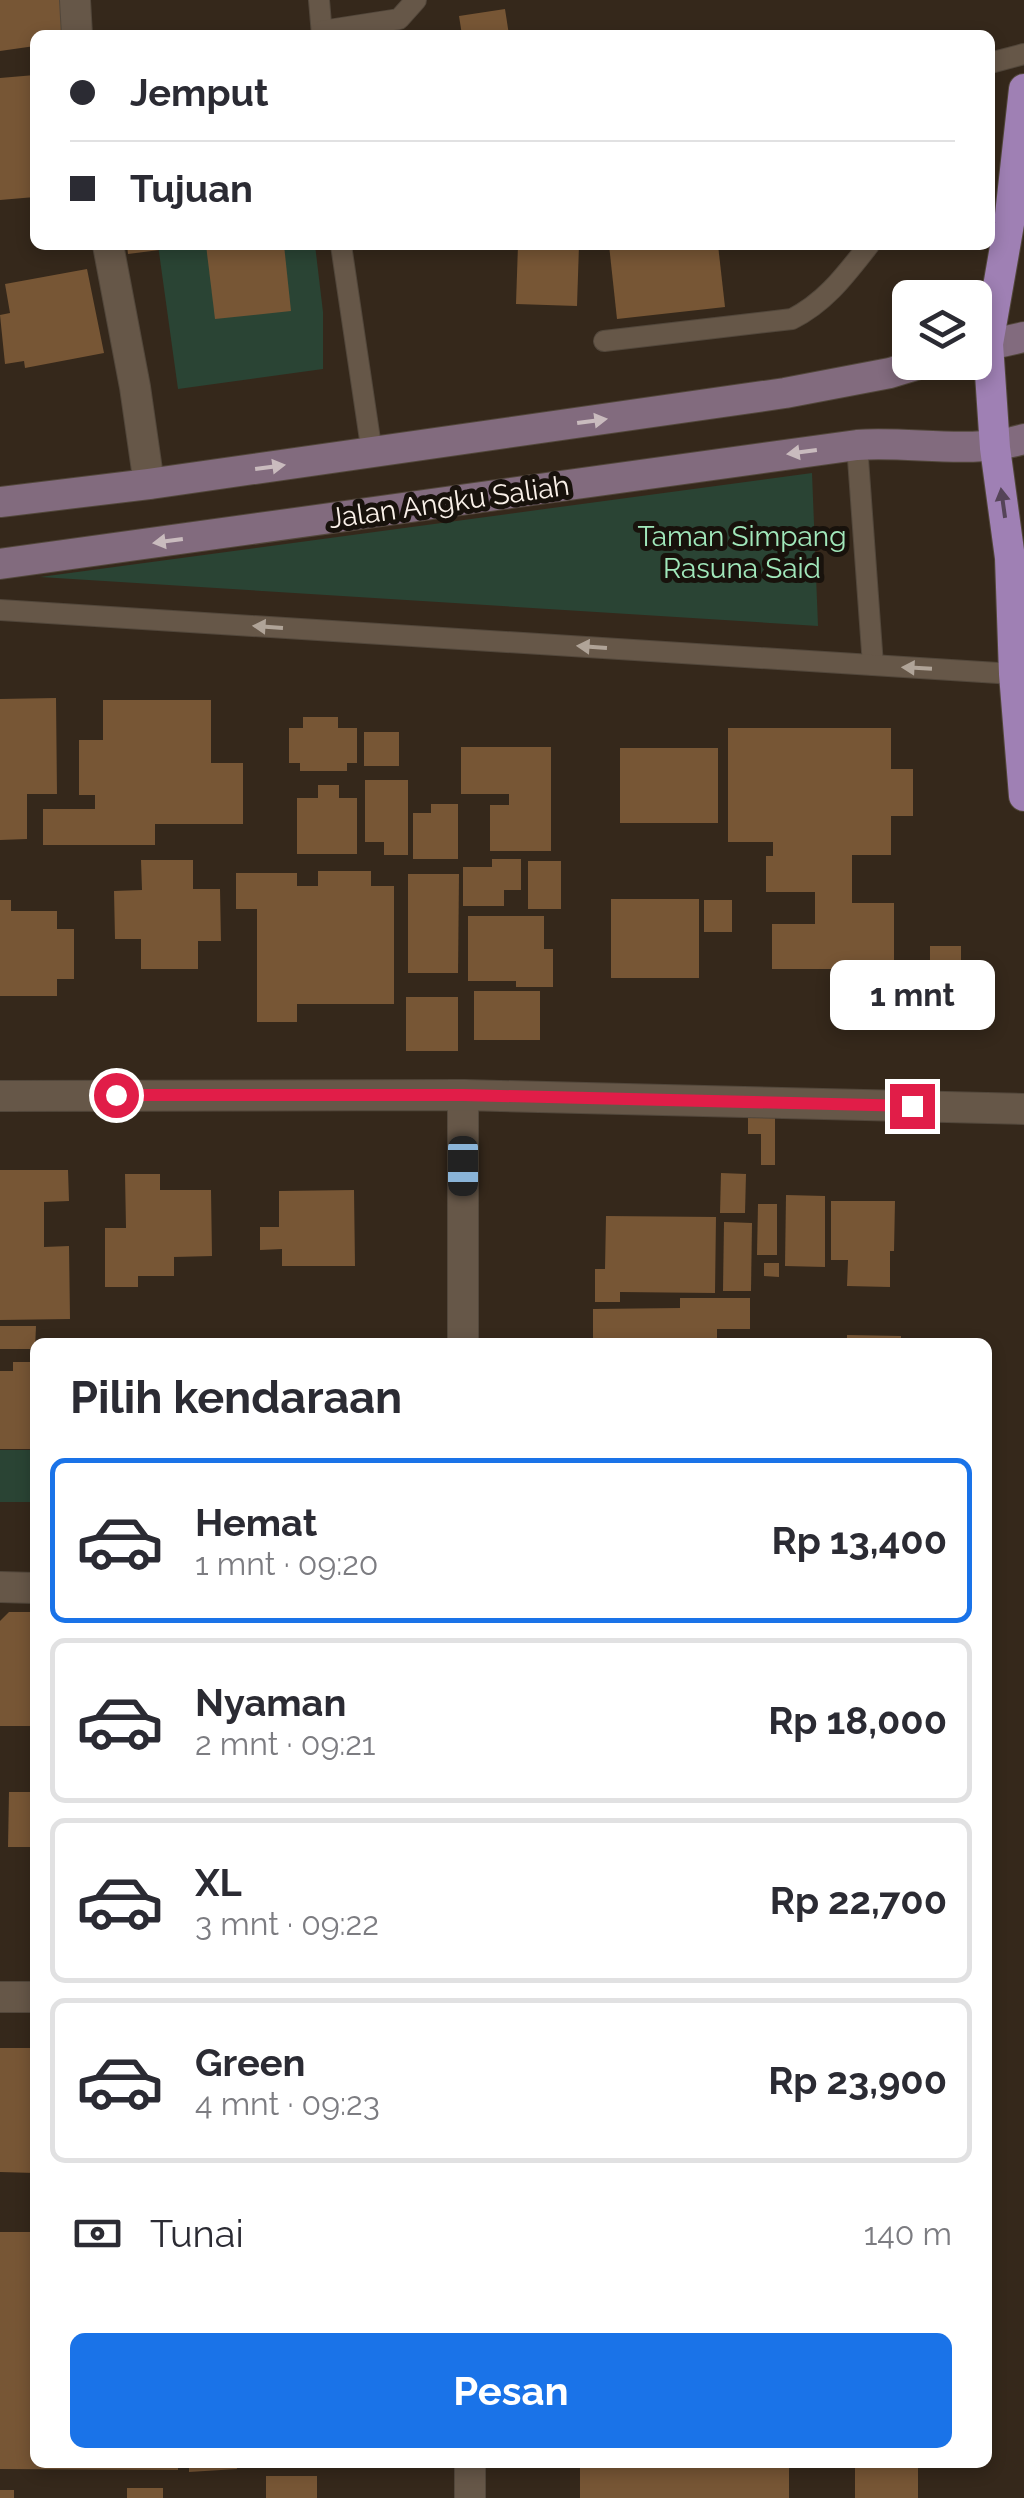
<!DOCTYPE html>
<html lang="id">
<meta charset="utf-8">
<style>
:root{--surface:#fff;--page:#f2f2f3;--text:#2b2b33;--muted:#7c7c81;--line:#e1e1e2;--accent:#1a73e8}
body{margin:0;font-family:Raleway,sans-serif;background:var(--page);color:var(--text);height:100vh;display:flex;flex-direction:column;font-size:38px;white-space:nowrap}
*{box-sizing:border-box;margin:0}
p{font-size:32px;color:var(--muted)}
.icon{flex:none;width:55px;height:55px;fill:none;stroke:currentColor;stroke-width:2;stroke-linecap:round;stroke-linejoin:round}
.map{position:relative;flex:1;overflow:hidden}
.side{position:absolute;left:30px;top:1338px;width:962px;height:1130px;display:flex;flex-direction:column;background:var(--surface);border-radius:15px;box-shadow:0 5px 15px #0003}
.side>*{flex:none}
.top-card{position:absolute;left:30px;top:30px;width:965px;height:220px;border-radius:15px;box-shadow:0 5px 15px #0003;display:grid;align-content:center;height:220px;padding:0 40px;background:var(--surface)}
.fabs{position:absolute;left:892px;top:280px;display:grid;gap:20px}
.fabs a{display:grid;place-items:center;width:100px;height:100px;border-radius:15px;background:var(--surface);box-shadow:0 5px 15px #0003;font-size:50px}
.end{position:absolute;width:45px;height:45px;margin:-22px;border:12px solid #e11d48;background:#fff;box-shadow:0 0 0 5px #fff}
.from{border-radius:50%}
.bubble{position:absolute;height:70px;border-radius:15px;background:var(--surface);box-shadow:0 5px 15px #0003;font-size:32px;font-weight:700;line-height:70px;text-align:center}
.car{position:absolute;width:30px;height:60px;margin:-30px -15px;border-radius:12px;box-shadow:0 0 8px 2px #0007;background:linear-gradient(#222 24%,#8ab4d8 0 40%,#222 0 76%,#8ab4d8 0 86%,#222 0)}
.top-card b{display:flex;align-items:center;gap:35px;height:95px;font-size:38px}
.top-card b+b{border-top:2px solid var(--line)}
.top-card i{width:25px;height:25px;background:var(--text)}
ul{padding:0;list-style:none}
li{display:flex;align-items:center;gap:30px;height:165px;margin:0 20px 15px;padding:0 20px;border:5px solid var(--line);border-radius:15px}
li div{flex:1}
li b{display:block;font-size:38px}
li em{font-style:normal;font-weight:700}
li.selected{border-color:var(--accent)}
li>.icon{width:90px;height:90px;stroke-width:1.5}
h2{padding:0 40px;font-size:45px;line-height:120px}
.pay{display:flex;align-items:center;gap:25px;height:110px;padding:0 40px;font-size:38px}
.pay p{margin-inline-start:auto}
.primary-button{display:flex;gap:20px;margin-top:auto;padding:20px 40px}
.primary-button a{flex:1;height:115px;border-radius:15px;background:var(--accent);color:#fff;font-size:40px;font-weight:700;line-height:115px;text-align:center}
.map>svg:first-child{display:block}
</style>
<div class="map">
<svg width="1024" height="2498" viewBox="0 0 1024 2498">
<rect width="100%" height="100%" fill="#35281b"/>
<!-- green -->
<g fill="#2a4434">
<path d="M158 245H315L323 312V369L178 389Z"/>
<path d="M812 473 818 626 40 577Z"/>
<rect x="0" y="1450" width="35" height="52"/>
</g>
<!-- building -->
<g fill="#775635">
<path d="M0 0H64L69 32 35 35V46L0 51Z"/>
<path d="M505 9 509 35H462L459 16Z"/>
<path d="M35 75V197L0 200V78Z"/>
<path d="M127 245H183V247L128 254Z"/>
<path d="M206 245H284L291 311 215 319Z"/>
<path d="M518 245H579L577 306 516 304Z"/>
<path d="M609 245H718L725 307 617 319Z"/>
<path d="M87 269 104 353 25 368 24 361 5 364 0 315 10 313 5 284Z"/>
<path d="M56 698 57 794H27V839L0 840V699Z"/>
<path d="M103 700H211V763H243V824H155V845H43V809H95V795H79V740H103Z"/>
<path d="M303 717H338V728H357V763H347V771H300V763H289V728H303Z"/>
<path d="M728 728H891V769H913V816H891V855H852V903H894V969H772V924H815V892H766V856H773V842H728Z"/>
<rect x="364" y="732" width="35" height="34"/>
<path d="M461 747H551V851H490V805H509V794H461Z"/>
<rect x="620" y="748" width="98" height="75"/>
<path d="M365 780H408V855H384V842H365Z"/>
<path d="M318 785H339V798H357V854H297V798H318Z"/>
<path d="M431 804H458V859H413V813H431Z"/>
<path d="M492 859H521V890H504V906H463V867H492Z"/>
<path d="M141 860H193V889H220L221 941H198V969H141V939H115L114 891 142 890Z"/>
<rect x="528" y="861" width="33" height="48"/>
<path d="M318 871H371V886H394V1004H297V1022H257V909H236V873H297V886H318Z"/>
<path d="M408 874H459L458 973H408Z"/>
<rect x="611" y="899" width="88" height="79"/>
<path d="M0 900H11V911H57V929H74V979H57V996H0Z"/>
<rect x="704" y="900" width="28" height="32"/>
<path d="M468 916H544V949H553V987H516V981H468Z"/>
<rect x="930" y="946" width="31" height="40"/>
<rect x="474" y="991" width="66" height="49"/>
<rect x="406" y="997" width="52" height="54"/>
<path d="M748 1115H775V1165H761V1134H748Z"/>
<path d="M0 1170H68L69 1201 44 1202V1247L69 1246 70 1319 0 1320Z"/>
<path d="M721 1173 746 1174 745 1213H720Z"/>
<path d="M125 1174H160V1190H211L212 1256 174 1257V1276H138V1287H105V1228H126Z"/>
<path d="M354 1190 355 1266H282V1249L260 1250V1227H279V1191Z"/>
<path d="M786 1195 825 1196V1267L785 1266Z"/>
<path d="M831 1201H895L894 1251H890V1287L847 1286 848 1260H831Z"/>
<path d="M758 1204H777V1255H757Z"/>
<path d="M606 1216 716 1217 715 1293 620 1292V1302H595V1269H605Z"/>
<path d="M724 1222 752 1223 751 1291H723Z"/>
<path d="M764 1263H779V1277L764 1276Z"/>
<path d="M680 1298H750V1329H717V1342H593V1309L680 1308Z"/>
<path d="M0 1326H36L35 1349H0Z"/>
<path d="M847 1335 901 1336V1342H847Z"/>
<path d="M13 1362H35V1449H0V1371H13Z"/>
<path d="M9 1612H35V1726H0V1621Z"/>
<path d="M9 1792H35V1847H8Z"/>
<path d="M0 2048H35V2173L0 2172Z"/>
<path d="M0 2232H35V2462H178V2470L0 2469Z"/>
<path d="M189 2462H236L237 2469 189 2472Z"/>
<rect x="580" y="2462" width="209" height="36"/>
<rect x="855" y="2462" width="63" height="36"/>
<rect x="266" y="2476" width="51" height="22"/>
<rect x="127" y="2488" width="36" height="10"/>
<rect x="0" y="2490" width="14" height="8"/>
</g>
<g fill="none" stroke-linecap="round" stroke-linejoin="round">
<defs>
<g id="lane">
<path d="M319 0 322 35"/>
<path d="M322 31 399 19 416 0"/>
<path d="M990 63 1024 54"/>
<path d="M341 245 372 453"/>
<path d="M604 341 792 319C826 302 846 274 869 245"/>
<path d="M857 445 873 665"/>
<path d="M0 610 1014 674"/>
</g>
<g id="street">
<path d="M75 0 77 35"/>
<path d="M108 245 135 387 149 484"/>
<path d="M463 1095V1342"/>
<path d="M0 1096 463 1095 1024 1109"/>
<path d="M0 1587 35 1588"/>
<path d="M0 1997H35"/>
<path d="M470 2498V2462"/>
</g>
<g id="secondary">
<path d="M975 348 1024 337"/>
<path d="M0 502 149 484 785 393 890 373 926 362"/>
<path d="M0 564 857 445C912 441 971 455 1024 439"/>
</g>
<path id="primary" d="M1024 89 1009 224 988 344 995 448 1010 558 1014 674 1024 796"/>
</defs>
<!-- lane casing -->
<use href="#lane" stroke="#52473b" stroke-width="22"/>
<!-- street casing -->
<use href="#street" stroke="#52473b" stroke-width="32"/>
<!-- secondary casing -->
<use href="#secondary" stroke="#52473b" stroke-width="32"/>
<!-- primary casing -->
<use href="#primary" stroke="#52473b" stroke-width="32"/>
<!-- lane -->
<use href="#lane" stroke="#665748" stroke-width="20"/>
<!-- street -->
<use href="#street" stroke="#665748" stroke-width="30"/>
<!-- secondary -->
<use href="#secondary" stroke="#826b7e" stroke-width="30"/>
<!-- primary -->
<use href="#primary" stroke="#9f80b4" stroke-width="30"/>
</g>
<!-- one-way arrows -->
<defs><path id="oneway-solid" d="M-6-.8H1V-3.2L6.5 0L1 3.2V.8H-6Z" transform="scale(2.5)"/></defs>
<g fill="#c9bbbe">
<use href="#oneway-solid" transform="translate(592 421) rotate(-8)"/>
<use href="#oneway-solid" transform="translate(802 452) rotate(172)"/>
<use href="#oneway-solid" transform="translate(270 467) rotate(-8)"/>
<use href="#oneway-solid" transform="translate(168 541) rotate(172)"/>
</g>
<use fill="#554458" href="#oneway-solid" transform="translate(1003 503) rotate(-98)"/>
<g fill="#b0a498">
<use href="#oneway-solid" transform="translate(268 627) rotate(-176)"/>
<use href="#oneway-solid" transform="translate(592 647) rotate(-176)"/>
<use href="#oneway-solid" transform="translate(917 668) rotate(-177)"/>
</g>
<g fill="none" stroke-linecap="round" stroke-linejoin="round">
<!-- route -->
<path stroke="#e11d48" stroke-width="12" d="M116 1095H463L912 1106"/>
</g>
<g text-anchor="middle" dominant-baseline="central" stroke-width="10" stroke-linejoin="round" paint-order="stroke">
<!-- street labels -->
<g font-size="28" fill="#f9f0e8" stroke="#18120c">
<text transform="translate(449 502) rotate(-8)">Jalan Angku Saliah</text>
</g>
<!-- park labels -->
<g font-size="28" fill="#a1e8bb" stroke="#18120c">
<text x="742" y="536">Taman Simpang<tspan x="742" dy="32">Rasuna Said</tspan></text>
</g>
</g>
</svg>
<div class="fabs">
<a><svg class="icon" aria-label="layers" viewBox="0 0 24 24"><path d="M12 4l9 5-9 5-9-5zM3 14l9 5 9-5"/></svg></a>
</div>
<i class="end from" style="left:116px;top:1095px"></i>
<i class="end" style="left:912px;top:1106px"></i>
<div class="bubble" style="left:830px;top:960px;width:165px">1 mnt</div>
<i class="car" style="left:463px;top:1166px;rotate:180deg"></i>
<div class="top-card">
<b><i class="from"></i>Jemput</b>
<b><i></i>Tujuan</b>
</div>
<section class="side">
<h2>Pilih kendaraan</h2>
<ul>
<li class="selected"><svg class="icon" aria-label="car" viewBox="0 0 24 24"><path d="M5 17H2v-5l4-1 3-4h7l3 4 3 1v5h-3M9 17h6M6 11h13"/><circle cx="7" cy="17" r="2"/><circle cx="17" cy="17" r="2"/></svg><div><b>Hemat</b><p>1 mnt · 09:20</p></div><em>Rp 13,400</em></li>
<li><svg class="icon" aria-label="car" viewBox="0 0 24 24"><path d="M5 17H2v-5l4-1 3-4h7l3 4 3 1v5h-3M9 17h6M6 11h13"/><circle cx="7" cy="17" r="2"/><circle cx="17" cy="17" r="2"/></svg><div><b>Nyaman</b><p>2 mnt · 09:21</p></div><em>Rp 18,000</em></li>
<li><svg class="icon" aria-label="car" viewBox="0 0 24 24"><path d="M5 17H2v-5l4-1 3-4h7l3 4 3 1v5h-3M9 17h6M6 11h13"/><circle cx="7" cy="17" r="2"/><circle cx="17" cy="17" r="2"/></svg><div><b>XL</b><p>3 mnt · 09:22</p></div><em>Rp 22,700</em></li>
<li><svg class="icon" aria-label="car" viewBox="0 0 24 24"><path d="M5 17H2v-5l4-1 3-4h7l3 4 3 1v5h-3M9 17h6M6 11h13"/><circle cx="7" cy="17" r="2"/><circle cx="17" cy="17" r="2"/></svg><div><b>Green</b><p>4 mnt · 09:23</p></div><em>Rp 23,900</em></li>
</ul>
<div class="pay"><svg class="icon" aria-label="cash" viewBox="0 0 24 24"><path d="M3 7h18v10H3z"/><circle cx="12" cy="12" r="2"/></svg>Tunai<p>140 m</p></div>
<div class="primary-button"><a>Pesan</a></div>
</section>
</div>
